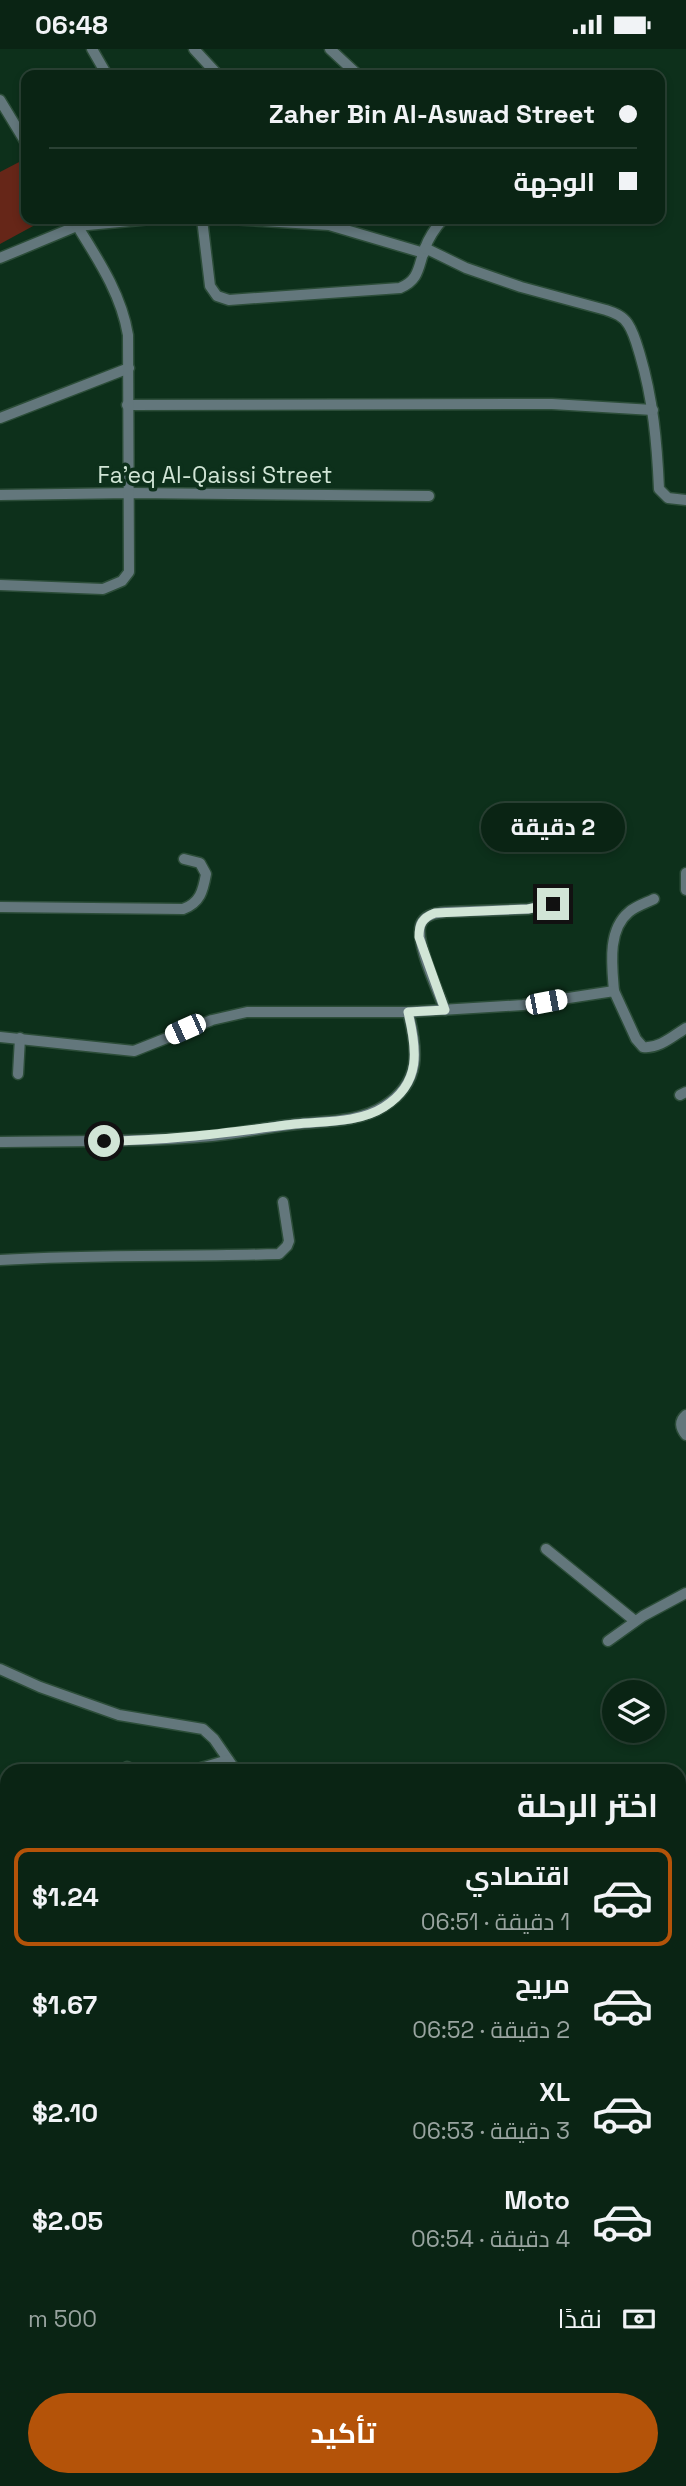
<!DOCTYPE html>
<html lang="ar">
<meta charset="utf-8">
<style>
:root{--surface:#0a2414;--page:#183022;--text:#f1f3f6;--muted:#99a4a0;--line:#2a4134;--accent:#b45309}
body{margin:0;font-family:"Space Grotesk",Cairo,sans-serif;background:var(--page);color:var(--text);direction:rtl;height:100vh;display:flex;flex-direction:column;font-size:26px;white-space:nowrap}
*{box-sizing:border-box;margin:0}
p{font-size:23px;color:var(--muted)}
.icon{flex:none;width:38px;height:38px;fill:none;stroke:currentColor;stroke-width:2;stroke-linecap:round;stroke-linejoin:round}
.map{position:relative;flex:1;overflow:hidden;direction:ltr}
.details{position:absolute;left:0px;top:1715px;width:686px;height:723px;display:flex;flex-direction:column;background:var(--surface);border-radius:21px 21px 0 0;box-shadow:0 4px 10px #0003,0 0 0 2px var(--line);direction:rtl}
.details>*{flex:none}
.top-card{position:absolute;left:21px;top:21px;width:644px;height:154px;border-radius:14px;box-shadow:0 4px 10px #0003,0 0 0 2px var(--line);direction:rtl;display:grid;align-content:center;height:154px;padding:0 28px;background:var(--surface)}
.controls{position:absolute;left:602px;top:1631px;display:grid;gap:14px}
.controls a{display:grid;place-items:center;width:63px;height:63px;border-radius:50%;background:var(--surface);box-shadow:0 4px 10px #0003,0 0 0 2px var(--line);font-size:35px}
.end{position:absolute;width:32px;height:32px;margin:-16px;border:9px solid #d1e5d6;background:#111;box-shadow:0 0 0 4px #111}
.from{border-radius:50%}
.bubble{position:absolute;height:49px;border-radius:24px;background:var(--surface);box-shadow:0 4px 10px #0003,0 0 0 2px var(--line);font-size:23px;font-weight:700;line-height:49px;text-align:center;direction:rtl}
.car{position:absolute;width:21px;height:42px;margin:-21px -10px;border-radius:9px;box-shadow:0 0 5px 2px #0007;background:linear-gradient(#fff 24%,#345 0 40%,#fff 0 76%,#345 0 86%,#fff 0)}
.top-card b{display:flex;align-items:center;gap:24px;height:66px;font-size:26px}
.top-card b+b{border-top:2px solid var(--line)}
.top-card i{width:18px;height:18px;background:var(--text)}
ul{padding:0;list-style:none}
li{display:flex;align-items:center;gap:21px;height:98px;margin:0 14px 10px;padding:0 14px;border:4px solid transparent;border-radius:14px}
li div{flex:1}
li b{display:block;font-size:26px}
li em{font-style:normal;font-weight:700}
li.selected{border-color:var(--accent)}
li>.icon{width:63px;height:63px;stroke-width:1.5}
h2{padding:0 28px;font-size:32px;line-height:84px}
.pay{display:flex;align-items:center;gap:18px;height:77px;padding:0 28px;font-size:26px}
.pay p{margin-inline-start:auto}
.primary-button{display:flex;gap:14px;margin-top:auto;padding:14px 28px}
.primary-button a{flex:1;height:80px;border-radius:42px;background:var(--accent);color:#fff;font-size:28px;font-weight:700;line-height:80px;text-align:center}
.status{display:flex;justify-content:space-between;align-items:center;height:49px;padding:0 35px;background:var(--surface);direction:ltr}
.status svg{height:19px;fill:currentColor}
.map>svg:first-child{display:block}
</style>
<div class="status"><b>06:48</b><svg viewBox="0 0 49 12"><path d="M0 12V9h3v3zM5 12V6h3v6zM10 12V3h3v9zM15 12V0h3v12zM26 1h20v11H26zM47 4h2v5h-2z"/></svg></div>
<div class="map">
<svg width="686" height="2437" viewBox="0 0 686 2437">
<rect width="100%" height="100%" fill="#0d301b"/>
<!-- green -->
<path fill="#662618" d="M23 111 26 117V170H46L0 195V123Z"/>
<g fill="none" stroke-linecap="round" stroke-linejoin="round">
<defs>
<g id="minor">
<path d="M92 0 107 26"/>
<path d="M194 0 218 26"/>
<path d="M330 0 358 26"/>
<path d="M0 51 26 94"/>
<path d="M202 170 210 237 217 247 229 251 400 239C420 231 418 217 425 199 429 188 436 178 443 170"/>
<path d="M230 170 329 176 424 204"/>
<path d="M425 199 466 219 521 238 606 261C615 264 623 267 628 275 634 284 637 296 640 306 653 350 657 394 659 440L668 449 686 451"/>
<path d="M0 209 77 177 151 170"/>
<path d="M127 356 552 355 653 361"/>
<path d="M0 369 129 319"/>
<path d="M0 446 130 444 429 447"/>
<path d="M0 536 103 540 122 532 129 523 128 286C121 243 95 206 73 170"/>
<path d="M686 824V841"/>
<path d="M0 858 183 860C200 854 203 842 206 825L200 814 184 810"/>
<path d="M614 942C612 917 607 881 629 863 636 857 646 854 654 850"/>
<path d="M445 961C439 944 412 888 422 873 427 865 437 864 446 863L528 860 566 851"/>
<path d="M408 963 523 956 614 942 636 990 643 998C659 1000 673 987 686 979"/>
<path d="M0 988 134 1002 212 971 247 963H408C418 1001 422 1033 384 1057 360 1073 325 1072 297 1075 268 1078 241 1084 212 1087 142 1093 71 1092 0 1093"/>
<path d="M18 1025 20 989"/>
<path d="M680 1046 686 1043"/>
<path d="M0 1211C93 1205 186 1208 279 1205L287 1197 289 1192 283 1153"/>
<path d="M686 1366C679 1372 680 1379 686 1386"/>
<path d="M546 1500 635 1572"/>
<path d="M608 1592 643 1567 686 1544"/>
<path d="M0 1620 40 1638 119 1666 203 1680 214 1690 236 1722"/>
<path d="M127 1718 136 1722"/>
<path d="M191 1722 228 1711"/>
<path d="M0 1735 7 1737"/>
<path d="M679 1753 686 1737"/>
<path d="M0 1898 7 1888"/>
<path d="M0 1982 7 1994"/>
<path d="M680 1993 686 2004"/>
<path d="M0 2072 7 2085"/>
<path d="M0 2120 7 2115"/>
<path d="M679 2191 686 2190"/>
<path d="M0 2256 7 2268"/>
<path d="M679 2308 686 2303"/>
<path d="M0 2316 7 2309"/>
<path d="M76 2437 78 2431"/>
<path d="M162 2437 165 2431"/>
<path d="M291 2437 294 2431"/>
<path d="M401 2437 407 2431"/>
<path d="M481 2437 491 2431"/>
</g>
</defs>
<!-- minor casing -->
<use href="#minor" stroke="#2c4d39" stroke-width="13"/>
<!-- minor -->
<use href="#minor" stroke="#63777c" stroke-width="10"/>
</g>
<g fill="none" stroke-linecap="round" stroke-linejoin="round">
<!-- route -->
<path stroke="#d1e5d6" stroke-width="9" d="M104 1092C168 1092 231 1083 295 1075 324 1072 359 1074 384 1058 422 1034 417 1000 408 963L445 961 419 888C419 875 422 869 435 864L528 860 553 855"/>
</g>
<g text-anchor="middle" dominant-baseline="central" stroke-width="7" stroke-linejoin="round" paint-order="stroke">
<!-- street labels -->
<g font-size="23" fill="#d1e5d6" stroke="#0d301b">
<text x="215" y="426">Fa'eq Al-Qaissi Street</text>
</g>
</g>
</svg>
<div class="controls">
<a><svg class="icon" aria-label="layers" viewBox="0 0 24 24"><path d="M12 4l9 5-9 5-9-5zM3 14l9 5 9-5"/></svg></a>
</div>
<i class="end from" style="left:104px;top:1092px"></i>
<i class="end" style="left:553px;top:855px"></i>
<div class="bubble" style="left:481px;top:754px;width:144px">2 دقيقة</div>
<i class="car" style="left:546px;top:953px;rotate:79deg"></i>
<i class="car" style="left:185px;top:980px;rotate:246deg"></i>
<div class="top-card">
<b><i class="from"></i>Zaher Bin Al-Aswad Street</b>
<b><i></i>الوجهة</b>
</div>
<section class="details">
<h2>اختر الرحلة</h2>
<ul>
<li class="selected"><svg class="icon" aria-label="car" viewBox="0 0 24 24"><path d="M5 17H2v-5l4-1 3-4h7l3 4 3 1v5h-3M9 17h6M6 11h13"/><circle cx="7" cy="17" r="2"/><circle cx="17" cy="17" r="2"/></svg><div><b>اقتصادي</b><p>1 دقيقة · 06:51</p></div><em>$1.24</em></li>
<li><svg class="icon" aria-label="car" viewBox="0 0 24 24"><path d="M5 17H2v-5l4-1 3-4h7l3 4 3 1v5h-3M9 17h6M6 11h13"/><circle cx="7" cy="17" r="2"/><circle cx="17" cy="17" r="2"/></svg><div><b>مريح</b><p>2 دقيقة · 06:52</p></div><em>$1.67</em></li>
<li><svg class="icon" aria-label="car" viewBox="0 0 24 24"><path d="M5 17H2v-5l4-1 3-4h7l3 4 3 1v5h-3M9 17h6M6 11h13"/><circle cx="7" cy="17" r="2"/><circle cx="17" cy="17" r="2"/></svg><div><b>XL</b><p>3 دقيقة · 06:53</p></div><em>$2.10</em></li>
<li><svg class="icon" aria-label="car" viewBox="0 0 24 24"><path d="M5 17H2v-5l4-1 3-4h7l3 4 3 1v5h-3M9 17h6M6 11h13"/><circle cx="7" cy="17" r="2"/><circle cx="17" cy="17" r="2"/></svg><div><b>Moto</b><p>4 دقيقة · 06:54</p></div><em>$2.05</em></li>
</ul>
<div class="pay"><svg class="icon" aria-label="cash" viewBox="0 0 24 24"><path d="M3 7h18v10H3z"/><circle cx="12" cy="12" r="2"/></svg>نقدًا<p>500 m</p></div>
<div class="primary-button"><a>تأكيد</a></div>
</section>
</div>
